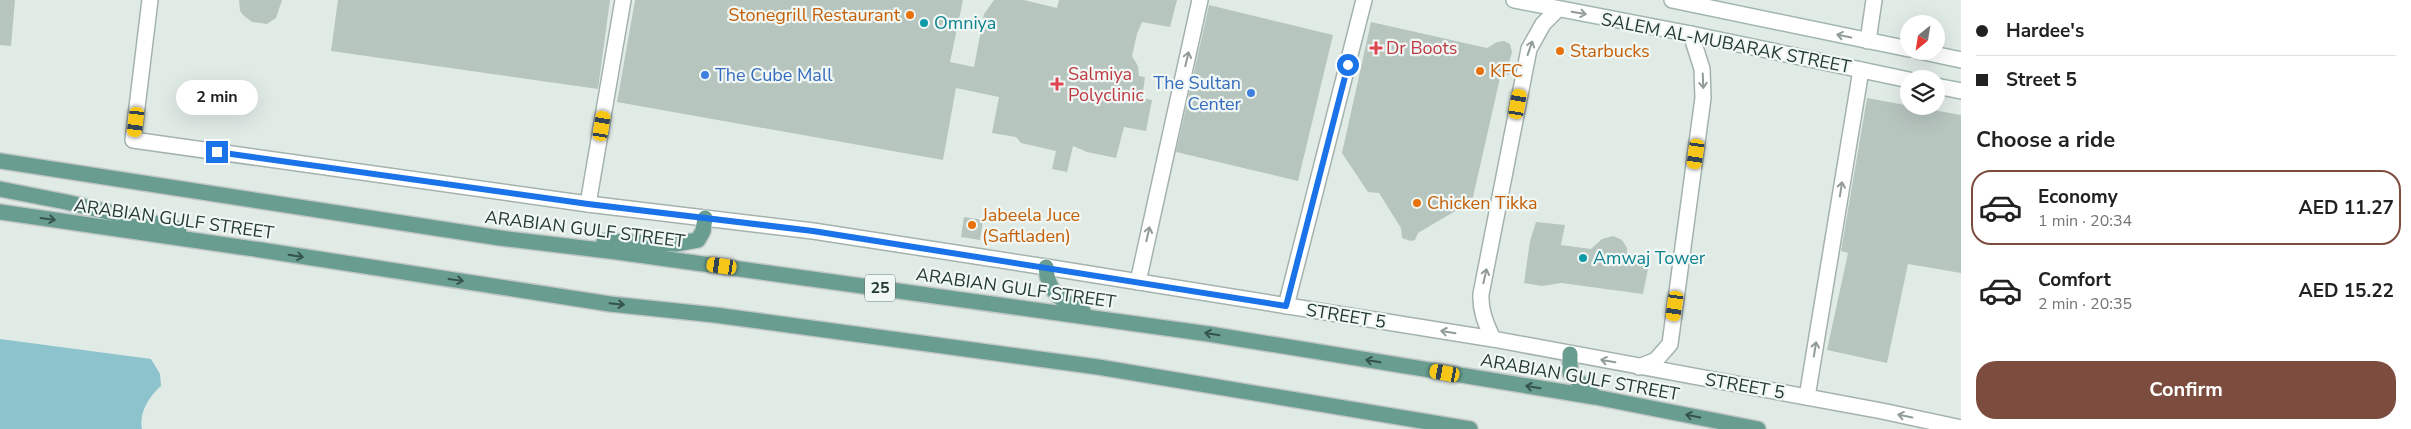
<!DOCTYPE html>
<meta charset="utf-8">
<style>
:root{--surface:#fff;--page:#f6f6f6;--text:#222;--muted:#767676;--line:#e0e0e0;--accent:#7c4d3e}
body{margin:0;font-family:"Nunito Sans",sans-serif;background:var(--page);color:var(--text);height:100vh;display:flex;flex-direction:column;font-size:19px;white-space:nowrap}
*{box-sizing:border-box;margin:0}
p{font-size:16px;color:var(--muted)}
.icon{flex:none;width:28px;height:28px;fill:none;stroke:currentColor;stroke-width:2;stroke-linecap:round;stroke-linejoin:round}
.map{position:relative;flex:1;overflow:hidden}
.drawer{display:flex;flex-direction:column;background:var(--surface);width:450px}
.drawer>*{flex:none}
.guide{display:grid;align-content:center;height:110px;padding:0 15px;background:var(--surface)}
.needle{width:32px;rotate:210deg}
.buttons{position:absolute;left:1900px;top:15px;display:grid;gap:10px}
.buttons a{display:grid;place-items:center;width:45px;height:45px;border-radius:50%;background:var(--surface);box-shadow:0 5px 20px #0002;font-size:25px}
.end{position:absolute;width:22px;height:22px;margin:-11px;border:6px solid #1a73e8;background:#fff;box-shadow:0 0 0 2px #fff}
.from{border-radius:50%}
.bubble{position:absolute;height:35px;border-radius:18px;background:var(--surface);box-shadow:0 5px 20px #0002;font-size:16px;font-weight:700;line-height:35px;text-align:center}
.car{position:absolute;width:15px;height:30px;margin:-15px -8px;border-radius:6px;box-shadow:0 0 4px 1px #0007;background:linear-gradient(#f5c518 24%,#345 0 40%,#f5c518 0 76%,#345 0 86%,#f5c518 0)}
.guide b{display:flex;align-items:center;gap:18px;height:48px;font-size:19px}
.guide b+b{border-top:1px solid var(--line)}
.guide i{width:12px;height:12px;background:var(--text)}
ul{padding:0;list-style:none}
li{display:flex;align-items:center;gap:15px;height:75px;margin:0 10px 8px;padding:0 5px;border:2px solid transparent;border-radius:20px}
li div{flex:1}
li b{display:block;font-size:19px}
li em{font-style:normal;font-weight:700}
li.active{border-color:var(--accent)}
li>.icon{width:45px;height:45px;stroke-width:1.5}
h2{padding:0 15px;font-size:22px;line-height:60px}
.primary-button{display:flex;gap:10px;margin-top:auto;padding:10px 15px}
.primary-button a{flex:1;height:58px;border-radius:20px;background:var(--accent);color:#fff;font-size:20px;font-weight:700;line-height:58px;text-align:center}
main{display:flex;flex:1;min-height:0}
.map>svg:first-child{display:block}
</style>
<main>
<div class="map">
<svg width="1961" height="429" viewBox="0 0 1961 429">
<rect width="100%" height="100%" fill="#e1ebe6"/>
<!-- water -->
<path fill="#8cc3cd" d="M0 339 151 359 160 374 161 386C149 397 139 412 142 429H0Z"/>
<!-- building -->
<g fill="#b7c5bf">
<path d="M0 0H15L11 46 0 45Z"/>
<path d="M239 0H282L276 18 267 24 252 22 243 15 240 11Z"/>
<path d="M338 0H610L598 89 331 51Z"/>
<path d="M635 0H963L950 62 974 67 984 14 994 0H1024L1057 8 1059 0H1177L1170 27 1142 22 1137 34 1132 56 1138 66 1139 76 1145 77 1142 98 1152 100 1146 131 1124 127 1116 158 1087 152 1073 146 1067 172 1052 169 1056 151 1021 143 1016 137 992 133 999 97 956 88 943 160 617 102Z"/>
<path d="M1209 5 1333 35 1298 181 1176 152Z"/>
<path d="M1371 22 1487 48 1497 42 1504 41 1510 44 1512 52 1508 67 1510 74 1500 78 1473 197 1457 210 1418 233 1415 240 1411 241 1402 238 1401 228 1379 193 1368 192 1342 153Z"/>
<path d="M1867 98 1961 115V273L1908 264 1887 363 1827 350 1848 253 1841 251Z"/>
<path d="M964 217 983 220 980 240 961 237Z"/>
<path d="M1536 222 1565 225 1561 245 1591 249 1602 239 1613 236 1622 240 1627 248V256L1650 259 1643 294 1561 283 1542 286 1524 283 1530 241Z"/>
</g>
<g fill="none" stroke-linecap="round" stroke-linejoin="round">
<defs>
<g id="minor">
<path d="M150 0 133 140 588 204 813 231 1046 267 1493 339 1882 411 1961 428"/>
<path d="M1868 41 1874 0"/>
<path d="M588 204 623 0"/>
<path d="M1138 282 1200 0"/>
<path d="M1286 306 1364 0"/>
<path d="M1493 339C1486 324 1480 311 1481 294L1529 49 1543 24 1558 9"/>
<path d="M1639 367 1656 360 1670 344 1703 98 1702 69 1691 34"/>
<path d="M1807 397 1861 70"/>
</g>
<g id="secondary">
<path d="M1514 0 1691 34 1909 80"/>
<path d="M1672 0 1909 49"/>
<path d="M1919 51 1961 60"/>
<path d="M1936 86 1961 91"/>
</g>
<g id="primary">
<path d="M0 161 500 238 617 252 1209 334 1595 397 1758 429"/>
<path d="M0 189 66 202 179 229"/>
<path d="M0 212 261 250 610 304 715 315 1098 367 1470 429"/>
<path d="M604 241 676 244 698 240 703 231 705 218"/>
<path d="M1046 267C1047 292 1062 302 1083 311"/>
<path d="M1570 354V373L1594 396"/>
</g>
</defs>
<!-- minor casing -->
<use href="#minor" stroke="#a4b2ad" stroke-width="18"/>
<!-- secondary casing -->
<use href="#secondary" stroke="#a1b6ae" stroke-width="18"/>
<!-- primary casing -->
<use href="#primary" stroke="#c1c8c6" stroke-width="18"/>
<!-- minor -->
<use href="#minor" stroke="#fff" stroke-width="15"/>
<!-- secondary -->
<use href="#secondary" stroke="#fff" stroke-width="15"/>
<!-- primary -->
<use href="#primary" stroke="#689d90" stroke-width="15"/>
</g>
<!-- one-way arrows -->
<defs><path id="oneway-shaft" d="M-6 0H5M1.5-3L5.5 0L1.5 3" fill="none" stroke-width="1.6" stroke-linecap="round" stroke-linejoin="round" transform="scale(1.25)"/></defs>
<g stroke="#919c9a">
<use href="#oneway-shaft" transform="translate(1579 13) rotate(10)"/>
<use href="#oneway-shaft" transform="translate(1844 36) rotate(-168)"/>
<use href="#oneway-shaft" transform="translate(1530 48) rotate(-71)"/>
<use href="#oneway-shaft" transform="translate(1187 59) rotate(-77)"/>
<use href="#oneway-shaft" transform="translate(1703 81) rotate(88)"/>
<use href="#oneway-shaft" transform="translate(1841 189) rotate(-81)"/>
<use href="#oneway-shaft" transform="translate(1148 234) rotate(-77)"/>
<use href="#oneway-shaft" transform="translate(1485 276) rotate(-77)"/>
<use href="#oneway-shaft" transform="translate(1448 332) rotate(-171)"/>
<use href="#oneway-shaft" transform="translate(1815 349) rotate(-81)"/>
<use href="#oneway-shaft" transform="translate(1608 361) rotate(-170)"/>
<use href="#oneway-shaft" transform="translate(1905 416) rotate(-168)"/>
</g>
<g stroke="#34534b">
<use href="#oneway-shaft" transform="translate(48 219) rotate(8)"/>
<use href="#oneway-shaft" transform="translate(296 256) rotate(10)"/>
<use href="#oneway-shaft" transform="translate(456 280) rotate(8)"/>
<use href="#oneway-shaft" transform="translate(617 304) rotate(6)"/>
<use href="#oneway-shaft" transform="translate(1212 334) rotate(-171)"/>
<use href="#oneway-shaft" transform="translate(1373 361) rotate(-170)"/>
<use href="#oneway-shaft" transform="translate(1533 387) rotate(-171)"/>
<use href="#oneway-shaft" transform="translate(1693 416) rotate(-169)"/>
</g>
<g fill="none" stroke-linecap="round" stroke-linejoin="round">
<!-- route -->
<path stroke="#1a73e8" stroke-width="6" d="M217 152 588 204 813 231 1286 306 1348 65"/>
</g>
<!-- markers -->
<g fill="#e8710a" stroke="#f1f7f4" stroke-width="2">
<circle cx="910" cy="15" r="5"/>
<circle cx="1560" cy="51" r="5"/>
<circle cx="1480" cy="71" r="5"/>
<circle cx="1417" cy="203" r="5"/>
<circle cx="972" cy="225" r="5"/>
</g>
<g fill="#0f9aa8" stroke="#f1f7f4" stroke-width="2">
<circle cx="924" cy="23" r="5"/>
<circle cx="1583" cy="258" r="5"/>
</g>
<g fill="#e0444e" stroke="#f1f7f4" stroke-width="2">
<path d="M1373.5 40.5h5v5h5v5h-5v5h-5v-5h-5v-5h5z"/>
<path d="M1054.5 76.5h5v5h5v5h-5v5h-5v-5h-5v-5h5z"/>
</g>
<g fill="#3f7fe0" stroke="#f1f7f4" stroke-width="2">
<circle cx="705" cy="75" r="5"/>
<circle cx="1251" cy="93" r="5"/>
</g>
<g text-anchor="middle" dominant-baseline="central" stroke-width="4.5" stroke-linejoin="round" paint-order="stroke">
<!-- shield labels -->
<rect fill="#f1f7f4" stroke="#61736e" stroke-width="1" x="865" y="274.5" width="30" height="27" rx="4"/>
<g font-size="16" font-weight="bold" fill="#233a34">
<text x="880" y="288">25</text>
</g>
<!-- food labels -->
<g font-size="18" fill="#c56008" stroke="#f1f7f4" text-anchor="start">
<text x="900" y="15" text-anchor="end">Stonegrill Restaurant</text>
<text x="1570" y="51">Starbucks</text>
<text x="1490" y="71">KFC</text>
<text x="1427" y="203">Chicken Tikka</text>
<text x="982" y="215">Jabeela Juce<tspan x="982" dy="21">(Saftladen)</tspan></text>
</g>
<!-- culture labels -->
<g font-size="18" fill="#0d838f" stroke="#f1f7f4" text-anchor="start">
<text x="934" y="23">Omniya</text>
<text x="1593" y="258">Amwaj Tower</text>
</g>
<!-- street labels -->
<g font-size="18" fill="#233a34" stroke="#f1f7f4">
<text transform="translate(1726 43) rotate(11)">SALEM AL-MUBARAK STREET</text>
<text transform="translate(174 219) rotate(8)">ARABIAN GULF STREET</text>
<text transform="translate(585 229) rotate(7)">ARABIAN GULF STREET</text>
<text transform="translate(1016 288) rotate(8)">ARABIAN GULF STREET</text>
<text transform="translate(1346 316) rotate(9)">STREET 5</text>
<text transform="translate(1580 377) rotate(10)">ARABIAN GULF STREET</text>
<text transform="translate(1745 386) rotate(10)">STREET 5</text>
</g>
<!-- health labels -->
<g font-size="18" fill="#be3a42" stroke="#f1f7f4" text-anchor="start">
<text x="1386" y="48">Dr Boots</text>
<text x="1068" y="74">Salmiya<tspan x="1068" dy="21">Polyclinic</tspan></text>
</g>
<!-- shop labels -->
<g font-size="18" fill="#366cbe" stroke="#f1f7f4" text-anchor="start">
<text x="715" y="75">The Cube Mall</text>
<text x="1241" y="83" text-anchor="end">The Sultan<tspan x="1241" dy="21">Center</tspan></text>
</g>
</g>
</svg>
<div class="buttons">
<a><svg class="needle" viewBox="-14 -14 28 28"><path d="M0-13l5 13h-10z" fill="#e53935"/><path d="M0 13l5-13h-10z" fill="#767676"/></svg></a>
<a><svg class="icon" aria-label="layers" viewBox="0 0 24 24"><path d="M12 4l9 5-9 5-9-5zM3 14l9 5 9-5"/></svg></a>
</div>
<i class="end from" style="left:1348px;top:65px"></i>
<i class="end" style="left:217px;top:152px"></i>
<div class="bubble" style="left:176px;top:80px;width:82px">2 min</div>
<i class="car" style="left:1518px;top:104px;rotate:10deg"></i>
<i class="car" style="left:136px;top:122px;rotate:187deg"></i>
<i class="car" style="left:602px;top:126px;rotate:9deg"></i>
<i class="car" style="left:1696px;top:154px;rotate:188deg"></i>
<i class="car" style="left:722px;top:266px;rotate:278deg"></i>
<i class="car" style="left:1675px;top:306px;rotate:188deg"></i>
<i class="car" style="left:1445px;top:373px;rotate:280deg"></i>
</div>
<section class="drawer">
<div class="guide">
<b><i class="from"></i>Hardee's</b>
<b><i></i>Street 5</b>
</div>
<h2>Choose a ride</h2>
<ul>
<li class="active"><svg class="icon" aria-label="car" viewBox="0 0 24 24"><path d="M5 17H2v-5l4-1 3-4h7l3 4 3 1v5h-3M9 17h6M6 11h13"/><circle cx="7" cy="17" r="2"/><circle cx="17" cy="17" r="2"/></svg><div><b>Economy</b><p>1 min · 20:34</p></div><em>AED 11.27</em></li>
<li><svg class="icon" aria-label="car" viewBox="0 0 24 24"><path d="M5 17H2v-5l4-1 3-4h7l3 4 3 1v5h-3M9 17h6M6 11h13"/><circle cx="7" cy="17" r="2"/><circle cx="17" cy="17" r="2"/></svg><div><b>Comfort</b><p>2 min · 20:35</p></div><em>AED 15.22</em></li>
</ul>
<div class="primary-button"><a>Confirm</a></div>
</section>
</main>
